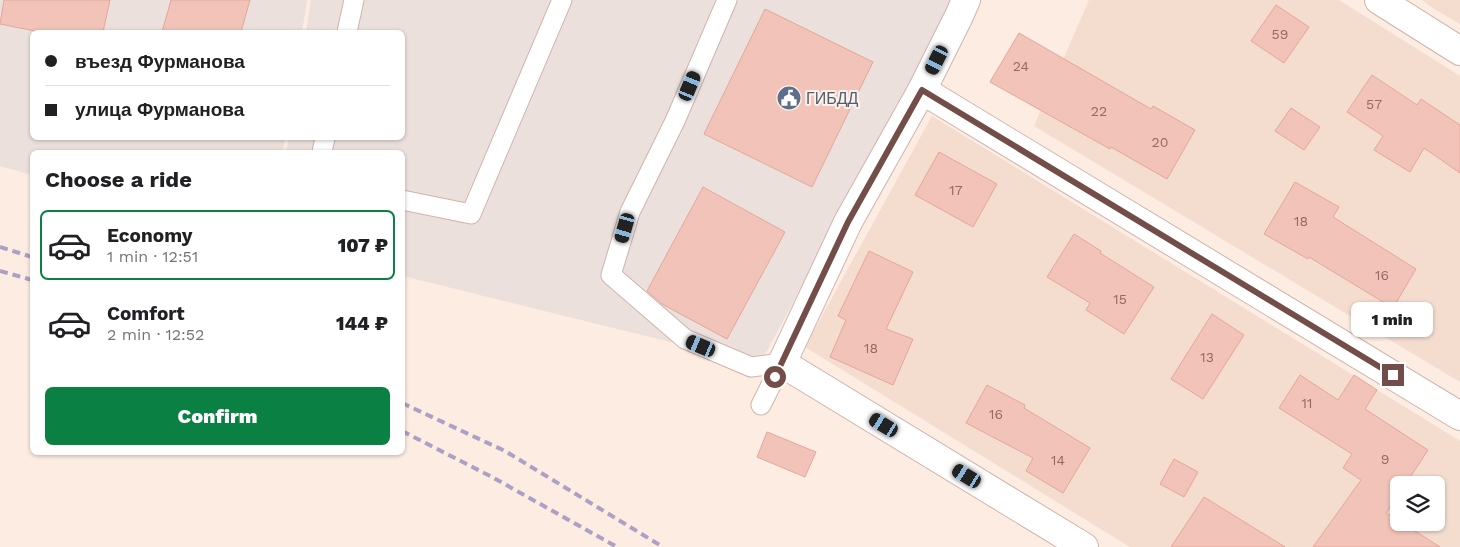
<!DOCTYPE html>
<meta charset="utf-8">
<style>
:root{--surface:#fff;--page:#f6f6f6;--text:#202124;--muted:#757577;--line:#e0e0e0;--accent:#0b8043}
body{margin:0;font-family:"Work Sans",sans-serif;background:var(--page);color:var(--text);height:100vh;display:flex;flex-direction:column;font-size:19px;white-space:nowrap}
*{box-sizing:border-box;margin:0}
p{font-size:16px;color:var(--muted)}
.icon{flex:none;width:28px;height:28px;fill:none;stroke:currentColor;stroke-width:2;stroke-linecap:round;stroke-linejoin:round}
.map{position:relative;flex:1;overflow:hidden}
.side{position:absolute;left:30px;top:150px;width:375px;height:305px;display:flex;flex-direction:column;background:var(--surface);border-radius:8px;box-shadow:0 1px 4px #0004}
.side>*{flex:none}
.top-card{position:absolute;left:30px;top:30px;width:375px;height:110px;border-radius:8px;box-shadow:0 1px 4px #0004;display:grid;align-content:center;height:110px;padding:0 15px;background:var(--surface)}
.tools{position:absolute;left:1390px;top:476px;display:grid;gap:10px}
.tools a{display:grid;place-items:center;width:55px;height:55px;border-radius:8px;background:var(--surface);box-shadow:0 1px 4px #0004;font-size:25px}
.end{position:absolute;width:22px;height:22px;margin:-11px;border:6px solid #734e48;background:#fff;box-shadow:0 0 0 2px #fff}
.from{border-radius:50%}
.bubble{position:absolute;height:35px;border-radius:8px;background:var(--surface);box-shadow:0 1px 4px #0004;font-size:16px;font-weight:800;line-height:35px;text-align:center}
.car{position:absolute;width:15px;height:30px;margin:-15px -8px;border-radius:6px;box-shadow:0 0 4px 1px #0007;background:linear-gradient(#222 24%,#8ab4d8 0 40%,#222 0 76%,#8ab4d8 0 86%,#222 0)}
.top-card b{display:flex;align-items:center;gap:18px;height:48px;font-size:19px}
.top-card b+b{border-top:1px solid var(--line)}
.top-card i{width:12px;height:12px;background:var(--text)}
ul{padding:0;list-style:none}
li{display:flex;align-items:center;gap:15px;height:70px;margin:0 10px 8px;padding:0 5px;border:2px solid transparent;border-radius:8px}
li div{flex:1}
li b{display:block;font-size:19px}
li em{font-style:normal;font-weight:800}
li.selected{border-color:var(--accent)}
li>.icon{width:45px;height:45px;stroke-width:1.5}
h2{padding:0 15px;font-size:22px;line-height:60px}
.action{display:flex;gap:10px;margin-top:auto;padding:10px 15px}
.action a{flex:1;height:58px;border-radius:8px;background:var(--accent);color:#fff;font-size:20px;font-weight:800;line-height:58px;text-align:center}
.map>svg:first-child{display:block}
</style>
<div class="map">
<svg width="1460" height="547" viewBox="0 0 1460 547">
<rect width="100%" height="100%" fill="#fcece1"/>
<!-- residential -->
<g fill="#f4dccf" fill-rule="evenodd">
<path d="M1089 0H1339L1460 76V382L1034 126Z"/>
<path d="M1422 0H1460V24L1431 7Z"/>
<path d="M932 116 1460 441V547H1130L805 347ZM1399 485H1436V522H1399Z"/>
</g>
<!-- industrial -->
<g fill="#ebe0dc">
<path d="M0 0H307L302 32H32V138H285L283 152H32V175L0 166Z"/>
<path d="M311 0H951L949 13 760 364 403 276 402 152H286L289 138H402V32H306Z"/>
</g>
<!-- building -->
<g fill="#f2c3b9" stroke="#e4a699">
<path d="M4 0H110L103 32H40L0 24Z"/>
<path d="M171 0H250L241 32H162Z"/>
<path d="M1276 5 1309 27 1284 63 1251 41Z"/>
<path d="M765 9 873 62 812 187 704 134Z"/>
<path d="M1019 33 1151 109 1153 106 1195 130 1167 179 1111 147 1110 149 990 82Z"/>
<path d="M1372 75 1417 105 1421 99 1460 125V173L1424 148 1410 172 1374 150 1383 136 1347 112Z"/>
<path d="M1291 108 1320 127 1304 150 1275 131Z"/>
<path d="M939 152 997 184 973 227 915 195Z"/>
<path d="M1295 182 1339 207 1333 217 1416 269 1393 308 1309 257 1308 259 1264 234Z"/>
<path d="M703 187 785 232 727 339 662 304 647 291Z"/>
<path d="M1074 234 1101 251 1100 253 1154 287 1124 334 1086 310 1090 303 1047 277Z"/>
<path d="M869 251 913 272 886 329 913 339 893 385 830 357 846 320 838 316Z"/>
<path d="M1212 314 1244 335 1203 399 1171 379Z"/>
<path d="M1300 375 1338 400 1354 375 1377 390 1365 409 1428 450 1405 485H1399V494L1386 513 1399 521V522H1401L1440 547H1313L1361 480 1343 468 1352 454 1279 408Z"/>
<path d="M987 385 1025 405 1024 408 1090 448 1063 493 1026 471 1033 458 966 423Z"/>
<path d="M767 432 816 452 805 477 757 457Z"/>
<path d="M1174 459 1198 472 1184 497 1160 484Z"/>
<path d="M1204 497 1285 547H1171Z"/>
</g>
<g fill="none" stroke-linecap="round" stroke-linejoin="round">
<defs>
<g id="service">
<path d="M727 0 675 121 630 212 611 275 685 339 751 367 782 363"/>
<path d="M347 32 354 0"/>
<path d="M322 152 325 138"/>
<path d="M402 200 471 214 562 0"/>
<path d="M761 405 782 363"/>
</g>
<g id="minor">
<path d="M966 0 959 16 922 90 848 222 782 363 1084 547"/>
<path d="M1379 0 1460 51"/>
<path d="M922 90 1460 416"/>
</g>
</defs>
<!-- service casing -->
<use href="#service" stroke="#cfb4ab" stroke-width="21"/>
<!-- minor casing -->
<use href="#minor" stroke="#cfb4ab" stroke-width="30"/>
<!-- service -->
<use href="#service" stroke="#fff" stroke-width="19"/>
<!-- minor -->
<use href="#minor" stroke="#fff" stroke-width="28"/>
<!-- rail -->
<g stroke="#aca0c5" stroke-width="4" stroke-dasharray="8 5" stroke-linecap="butt">
<path d="M0 247 32 257"/>
<path d="M0 271 32 280"/>
<path d="M402 403 505 451 663 547"/>
<path d="M402 431 492 477 617 547"/>
</g>
</g>
<g fill="none" stroke-linecap="round" stroke-linejoin="round">
<!-- route -->
<path stroke="#734e48" stroke-width="6" d="M775 377 848 222 922 90 1393 375"/>
</g>
<!-- icons -->
<defs>
<symbol id="civic-disc" viewBox="-11 -11 22 22"><circle r="9.5" fill="#5c6f8a" stroke="#fff1e7"/><path d="M-.6-6.5H3V-4.5H.6V-3L4-1V1h2V6H-6V1h2V-1L-.6-3ZM-1.2 2.5V6h2.4V2.5Z" fill="#fff"/></symbol>
</defs>
<g fill-rule="evenodd">
<use href="#civic-disc" x="775" y="84" width="28" height="28"/>
</g>
<g text-anchor="middle" dominant-baseline="central" stroke-width="4" stroke-linejoin="round" paint-order="stroke">
<!-- number labels -->
<g font-size="14" fill="#936b64">
<text x="1280" y="34">59</text>
<text x="1021" y="66">24</text>
<text x="1374" y="104">57</text>
<text x="1099" y="111">22</text>
<text x="1160" y="142">20</text>
<text x="956" y="190">17</text>
<text x="1301" y="221">18</text>
<text x="1382" y="275">16</text>
<text x="1120" y="299">15</text>
<text x="871" y="348">18</text>
<text x="1207" y="357">13</text>
<text x="1307" y="403">11</text>
<text x="996" y="414">16</text>
<text x="1385" y="459">9</text>
<text x="1058" y="460">14</text>
</g>
<!-- service labels -->
<g font-size="16" fill="#4e5e75" stroke="#fff1e7" text-anchor="start">
<text x="806" y="98">ГИБДД</text>
</g>
</g>
</svg>
<div class="tools">
<a><svg class="icon" aria-label="layers" viewBox="0 0 24 24"><path d="M12 4l9 5-9 5-9-5zM3 14l9 5 9-5"/></svg></a>
</div>
<i class="end from" style="left:775px;top:377px"></i>
<i class="end" style="left:1393px;top:375px"></i>
<div class="bubble" style="left:1351px;top:302px;width:82px">1 min</div>
<i class="car" style="left:937px;top:60px;rotate:207deg"></i>
<i class="car" style="left:690px;top:86px;rotate:23deg"></i>
<i class="car" style="left:625px;top:228px;rotate:196deg"></i>
<i class="car" style="left:701px;top:346px;rotate:293deg"></i>
<i class="car" style="left:884px;top:425px;rotate:301deg"></i>
<i class="car" style="left:967px;top:476px;rotate:301deg"></i>
<div class="top-card">
<b><i class="from"></i>въезд Фурманова</b>
<b><i></i>улица Фурманова</b>
</div>
<section class="side">
<h2>Choose a ride</h2>
<ul>
<li class="selected"><svg class="icon" aria-label="car" viewBox="0 0 24 24"><path d="M5 17H2v-5l4-1 3-4h7l3 4 3 1v5h-3M9 17h6M6 11h13"/><circle cx="7" cy="17" r="2"/><circle cx="17" cy="17" r="2"/></svg><div><b>Economy</b><p>1 min · 12:51</p></div><em>107 ₽</em></li>
<li><svg class="icon" aria-label="car" viewBox="0 0 24 24"><path d="M5 17H2v-5l4-1 3-4h7l3 4 3 1v5h-3M9 17h6M6 11h13"/><circle cx="7" cy="17" r="2"/><circle cx="17" cy="17" r="2"/></svg><div><b>Comfort</b><p>2 min · 12:52</p></div><em>144 ₽</em></li>
</ul>
<div class="action"><a>Confirm</a></div>
</section>
</div>
